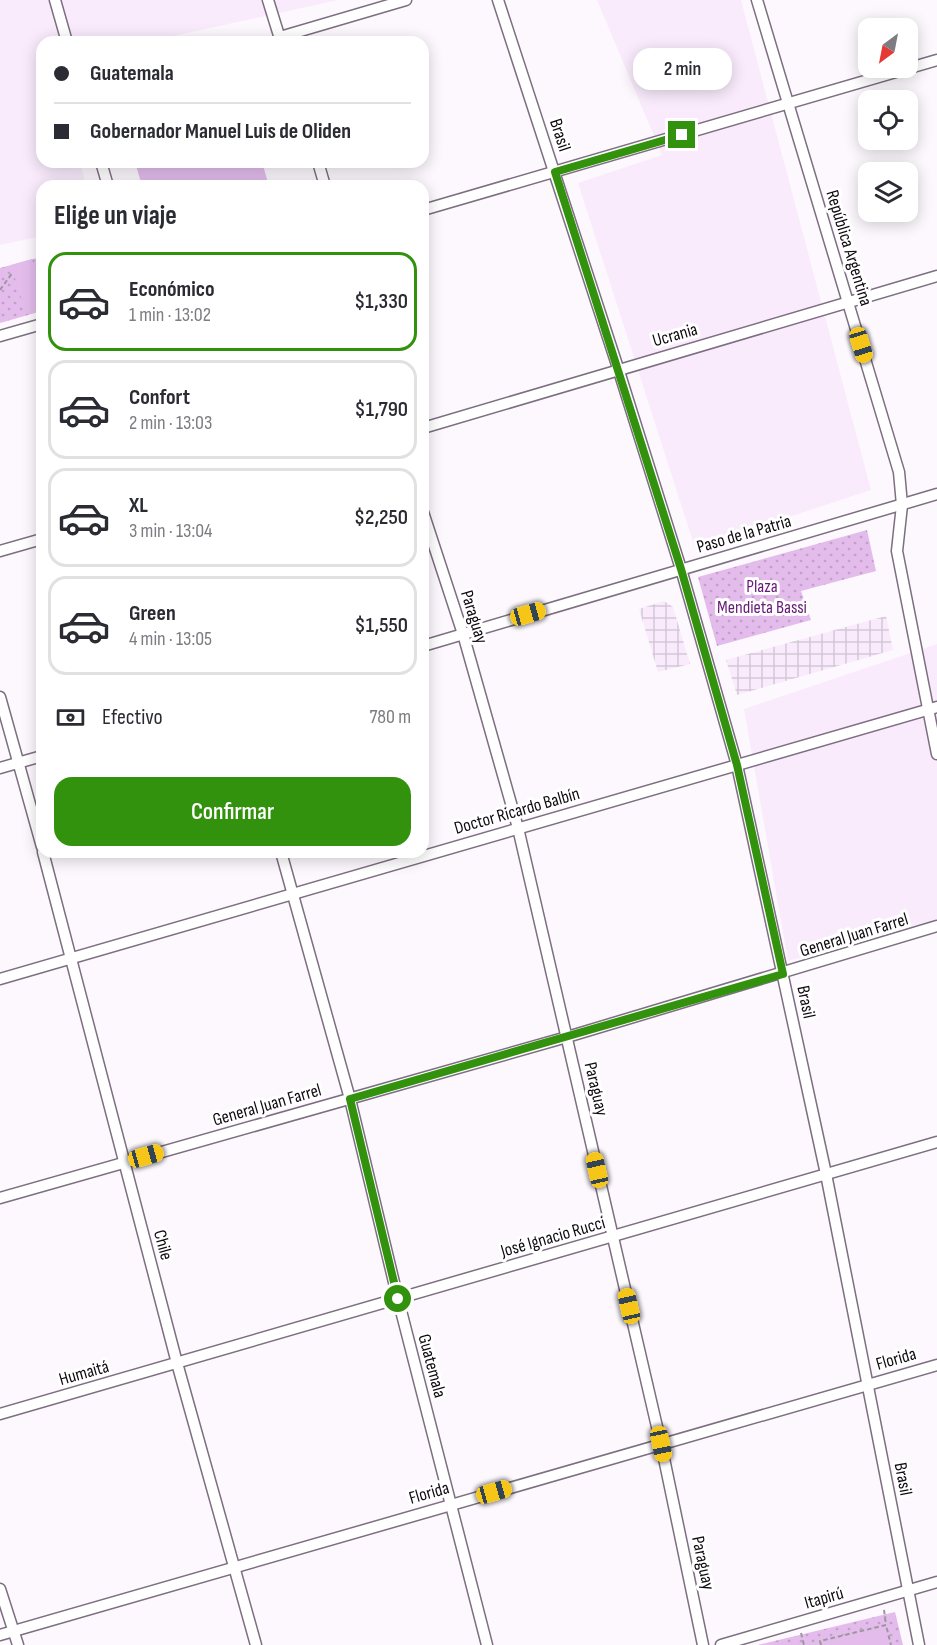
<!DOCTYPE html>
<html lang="es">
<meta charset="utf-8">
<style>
:root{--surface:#fff;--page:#f7f7f7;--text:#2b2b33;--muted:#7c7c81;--line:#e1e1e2;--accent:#33920d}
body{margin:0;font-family:"Sofia Sans Condensed",sans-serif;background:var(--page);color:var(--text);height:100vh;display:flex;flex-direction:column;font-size:22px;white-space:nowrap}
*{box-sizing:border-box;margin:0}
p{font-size:20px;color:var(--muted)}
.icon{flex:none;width:33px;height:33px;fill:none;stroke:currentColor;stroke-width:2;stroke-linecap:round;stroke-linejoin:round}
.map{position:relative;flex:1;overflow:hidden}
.drawer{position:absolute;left:36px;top:180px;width:393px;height:678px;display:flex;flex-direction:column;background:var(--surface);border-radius:18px;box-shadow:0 3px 15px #0003}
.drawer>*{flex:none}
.guide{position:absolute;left:36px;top:36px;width:393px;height:132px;border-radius:18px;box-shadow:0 3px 15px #0003;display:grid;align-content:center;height:132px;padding:0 18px;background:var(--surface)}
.needle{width:39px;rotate:212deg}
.tools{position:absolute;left:858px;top:18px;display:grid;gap:12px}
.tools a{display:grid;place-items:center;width:60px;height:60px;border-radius:12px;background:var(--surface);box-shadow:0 3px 15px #0003;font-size:30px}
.end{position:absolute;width:27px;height:27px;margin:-14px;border:8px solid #33920d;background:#fff;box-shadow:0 0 0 3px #fff}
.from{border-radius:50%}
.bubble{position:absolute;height:42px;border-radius:18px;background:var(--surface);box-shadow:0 3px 15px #0003;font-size:20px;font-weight:600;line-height:42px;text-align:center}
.car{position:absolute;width:18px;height:36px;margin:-18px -9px;border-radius:8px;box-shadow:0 0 4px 2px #0007;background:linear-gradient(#f5c518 24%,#345 0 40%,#f5c518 0 76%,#345 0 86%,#f5c518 0)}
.guide b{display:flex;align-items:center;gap:21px;height:57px;font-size:22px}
.guide b+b{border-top:2px solid var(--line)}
.guide i{width:15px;height:15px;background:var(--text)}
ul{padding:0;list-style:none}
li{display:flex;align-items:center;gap:18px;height:99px;margin:0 12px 9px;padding:0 6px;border:3px solid var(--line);border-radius:18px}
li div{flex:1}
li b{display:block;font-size:22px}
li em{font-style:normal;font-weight:600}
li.on{border-color:var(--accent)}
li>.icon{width:54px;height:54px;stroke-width:1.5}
h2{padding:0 18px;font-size:27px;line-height:72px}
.pay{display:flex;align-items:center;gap:15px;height:66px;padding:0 18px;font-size:22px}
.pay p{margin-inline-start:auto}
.primary-button{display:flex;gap:12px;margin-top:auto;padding:12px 18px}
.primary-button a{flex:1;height:69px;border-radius:18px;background:var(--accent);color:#fff;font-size:24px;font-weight:600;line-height:69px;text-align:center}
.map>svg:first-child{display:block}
</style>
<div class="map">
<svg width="937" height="1645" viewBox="0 0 937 1645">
<defs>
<pattern id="industrial-grid" width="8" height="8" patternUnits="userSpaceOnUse" patternTransform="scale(1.5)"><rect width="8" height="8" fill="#f9ebfc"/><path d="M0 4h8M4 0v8" fill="none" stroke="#d4c8d7"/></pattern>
<pattern id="park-dots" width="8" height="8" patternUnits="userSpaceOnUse" patternTransform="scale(1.5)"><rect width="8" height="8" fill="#e3bcec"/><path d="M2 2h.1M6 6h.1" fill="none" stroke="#c2a0c9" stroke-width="1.8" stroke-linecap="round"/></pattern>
</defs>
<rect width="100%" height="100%" fill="#fcf8fd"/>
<!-- built -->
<g fill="#f9ebfc">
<path d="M0 0H338L146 42H42V162H80L86 186H42V236L0 245Z"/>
<path d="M597 0H741L871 490 695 548 578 183 662 155Z"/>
<path d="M937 644V919L788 961 744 709Z"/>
</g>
<!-- industrial -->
<g fill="url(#industrial-grid)">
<path d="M664 601 673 607 690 664 658 672 639 609Z"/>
<path d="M886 616 893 650 737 695 726 660Z"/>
</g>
<!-- park -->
<g fill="url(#park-dots)">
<path d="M37 258 42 276V311L0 323V268Z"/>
<path d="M867 530 876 571 801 591 811 620 717 646 698 577Z"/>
<path d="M895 1612 903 1645H758Z"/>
</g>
<!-- pitch -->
<g fill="#e3bcec">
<path d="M135 162H262L269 186H142Z"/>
<path d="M32 259 42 292V309L26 314 11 265Z"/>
<path d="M886 1625 891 1645H821L820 1641Z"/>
</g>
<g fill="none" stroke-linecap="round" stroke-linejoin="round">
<defs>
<g id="minor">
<path d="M55 0 67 42"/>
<path d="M268 0 281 42"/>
<path d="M498 0 618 368 681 569 737 765 826 1174 919 1645"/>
<path d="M757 0 899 472 902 505 897 551 937 754"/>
<path d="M280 37 406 0"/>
<path d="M101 162 108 186"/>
<path d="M318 162 325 186"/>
<path d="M423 210 937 60"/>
<path d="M0 336 42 324"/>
<path d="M423 428 937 276"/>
<path d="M423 512 463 634 518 828 661 1444 703 1645"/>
<path d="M0 551 42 539"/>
<path d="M423 646 937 494"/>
<path d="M0 697 42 847"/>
<path d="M0 768 42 756"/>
<path d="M43 852 177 1363 256 1645"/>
<path d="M281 852 350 1099 398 1299 487 1645"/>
<path d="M0 979 937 707"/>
<path d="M0 1198 567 1037 937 926"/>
<path d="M0 1414 937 1142"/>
<path d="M0 1589 18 1645"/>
<path d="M0 1635 937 1365"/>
<path d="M721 1645 937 1582"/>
</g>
</defs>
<!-- minor casing -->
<use href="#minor" stroke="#7d6e81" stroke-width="13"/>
<!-- path -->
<g stroke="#9b979c" stroke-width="2" stroke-dasharray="4.5 3" stroke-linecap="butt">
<path d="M0 290 13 272"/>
<path d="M884 1610 886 1625"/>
<path d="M801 1633 804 1645"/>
<path d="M821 1645 820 1641 886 1625 891 1645"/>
</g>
<!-- minor -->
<use href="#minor" stroke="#fff" stroke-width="10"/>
</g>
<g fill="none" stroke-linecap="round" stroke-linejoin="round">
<!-- route -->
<path stroke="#33920d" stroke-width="8" d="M398 1299 350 1099 783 974 737 765 681 569 555 172 682 135"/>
</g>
<g text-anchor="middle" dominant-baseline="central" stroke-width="6" stroke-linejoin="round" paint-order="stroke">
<!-- street labels -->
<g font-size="18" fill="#0f0910" stroke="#fff">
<text transform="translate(560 135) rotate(72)">Brasil</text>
<text transform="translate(849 248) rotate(73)">República Argentina</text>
<text transform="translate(675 335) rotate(-16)">Ucrania</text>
<text transform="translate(744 534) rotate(-16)">Paso de la Patria</text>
<text transform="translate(474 617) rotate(73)">Paraguay</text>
<text transform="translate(517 811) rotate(-16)">Doctor Ricardo Balbín</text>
<text transform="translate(854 935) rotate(-17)">General Juan Farrel</text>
<text transform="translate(806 1002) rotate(78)">Brasil</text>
<text transform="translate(596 1089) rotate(77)">Paraguay</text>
<text transform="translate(267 1105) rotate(-16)">General Juan Farrel</text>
<text transform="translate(553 1237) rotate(-16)">José Ignacio Rucci</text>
<text transform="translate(163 1245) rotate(75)">Chile</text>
<text transform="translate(896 1359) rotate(-16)">Florida</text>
<text transform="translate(432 1366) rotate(75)">Guatemala</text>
<text transform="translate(84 1373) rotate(-16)">Humaitá</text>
<text transform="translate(903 1479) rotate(79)">Brasil</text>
<text transform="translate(429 1493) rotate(-16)">Florida</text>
<text transform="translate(703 1563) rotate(78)">Paraguay</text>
<text transform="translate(824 1598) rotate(-16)">Itapirú</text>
</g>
<!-- park labels -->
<g font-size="18" fill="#671b78" stroke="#fff">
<text x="762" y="586">Plaza<tspan x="762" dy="21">Mendieta Bassi</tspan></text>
</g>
</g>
</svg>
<div class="tools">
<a><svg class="needle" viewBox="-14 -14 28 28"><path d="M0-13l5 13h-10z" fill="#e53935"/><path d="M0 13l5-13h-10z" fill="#7c7c81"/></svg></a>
<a><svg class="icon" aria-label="locate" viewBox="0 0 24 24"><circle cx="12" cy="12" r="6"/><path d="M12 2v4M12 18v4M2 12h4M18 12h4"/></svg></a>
<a><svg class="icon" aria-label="layers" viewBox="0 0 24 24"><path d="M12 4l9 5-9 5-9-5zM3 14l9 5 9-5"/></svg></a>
</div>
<i class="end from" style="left:398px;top:1299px"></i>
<i class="end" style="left:682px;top:135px"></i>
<div class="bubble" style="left:633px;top:48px;width:99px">2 min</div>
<i class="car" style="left:861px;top:345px;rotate:163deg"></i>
<i class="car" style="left:528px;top:614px;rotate:74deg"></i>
<i class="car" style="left:146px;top:1156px;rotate:74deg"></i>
<i class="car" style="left:597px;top:1170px;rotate:347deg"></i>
<i class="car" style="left:629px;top:1306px;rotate:347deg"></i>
<i class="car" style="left:661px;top:1444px;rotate:168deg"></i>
<i class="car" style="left:494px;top:1492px;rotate:74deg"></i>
<div class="guide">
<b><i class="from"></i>Guatemala</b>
<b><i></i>Gobernador Manuel Luis de Oliden</b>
</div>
<section class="drawer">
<h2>Elige un viaje</h2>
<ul>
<li class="on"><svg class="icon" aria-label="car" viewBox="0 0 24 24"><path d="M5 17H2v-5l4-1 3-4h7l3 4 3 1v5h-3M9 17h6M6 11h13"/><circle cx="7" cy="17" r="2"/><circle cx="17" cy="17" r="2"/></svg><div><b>Económico</b><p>1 min · 13:02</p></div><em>$1,330</em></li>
<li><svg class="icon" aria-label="car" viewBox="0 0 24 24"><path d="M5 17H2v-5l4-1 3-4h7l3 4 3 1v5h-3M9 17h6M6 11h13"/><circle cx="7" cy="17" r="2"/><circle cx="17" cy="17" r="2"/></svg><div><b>Confort</b><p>2 min · 13:03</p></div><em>$1,790</em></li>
<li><svg class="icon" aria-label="car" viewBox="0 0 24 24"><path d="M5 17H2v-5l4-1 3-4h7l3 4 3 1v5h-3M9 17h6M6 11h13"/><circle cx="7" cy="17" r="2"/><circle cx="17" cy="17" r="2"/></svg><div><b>XL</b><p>3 min · 13:04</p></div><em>$2,250</em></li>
<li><svg class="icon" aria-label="car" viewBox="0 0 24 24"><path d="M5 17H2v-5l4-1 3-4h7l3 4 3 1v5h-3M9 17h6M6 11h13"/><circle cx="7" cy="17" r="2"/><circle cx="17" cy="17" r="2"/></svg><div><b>Green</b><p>4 min · 13:05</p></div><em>$1,550</em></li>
</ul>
<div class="pay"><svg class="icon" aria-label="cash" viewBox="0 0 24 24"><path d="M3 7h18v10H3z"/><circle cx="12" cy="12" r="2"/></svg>Efectivo<p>780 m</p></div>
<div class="primary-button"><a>Confirmar</a></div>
</section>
</div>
